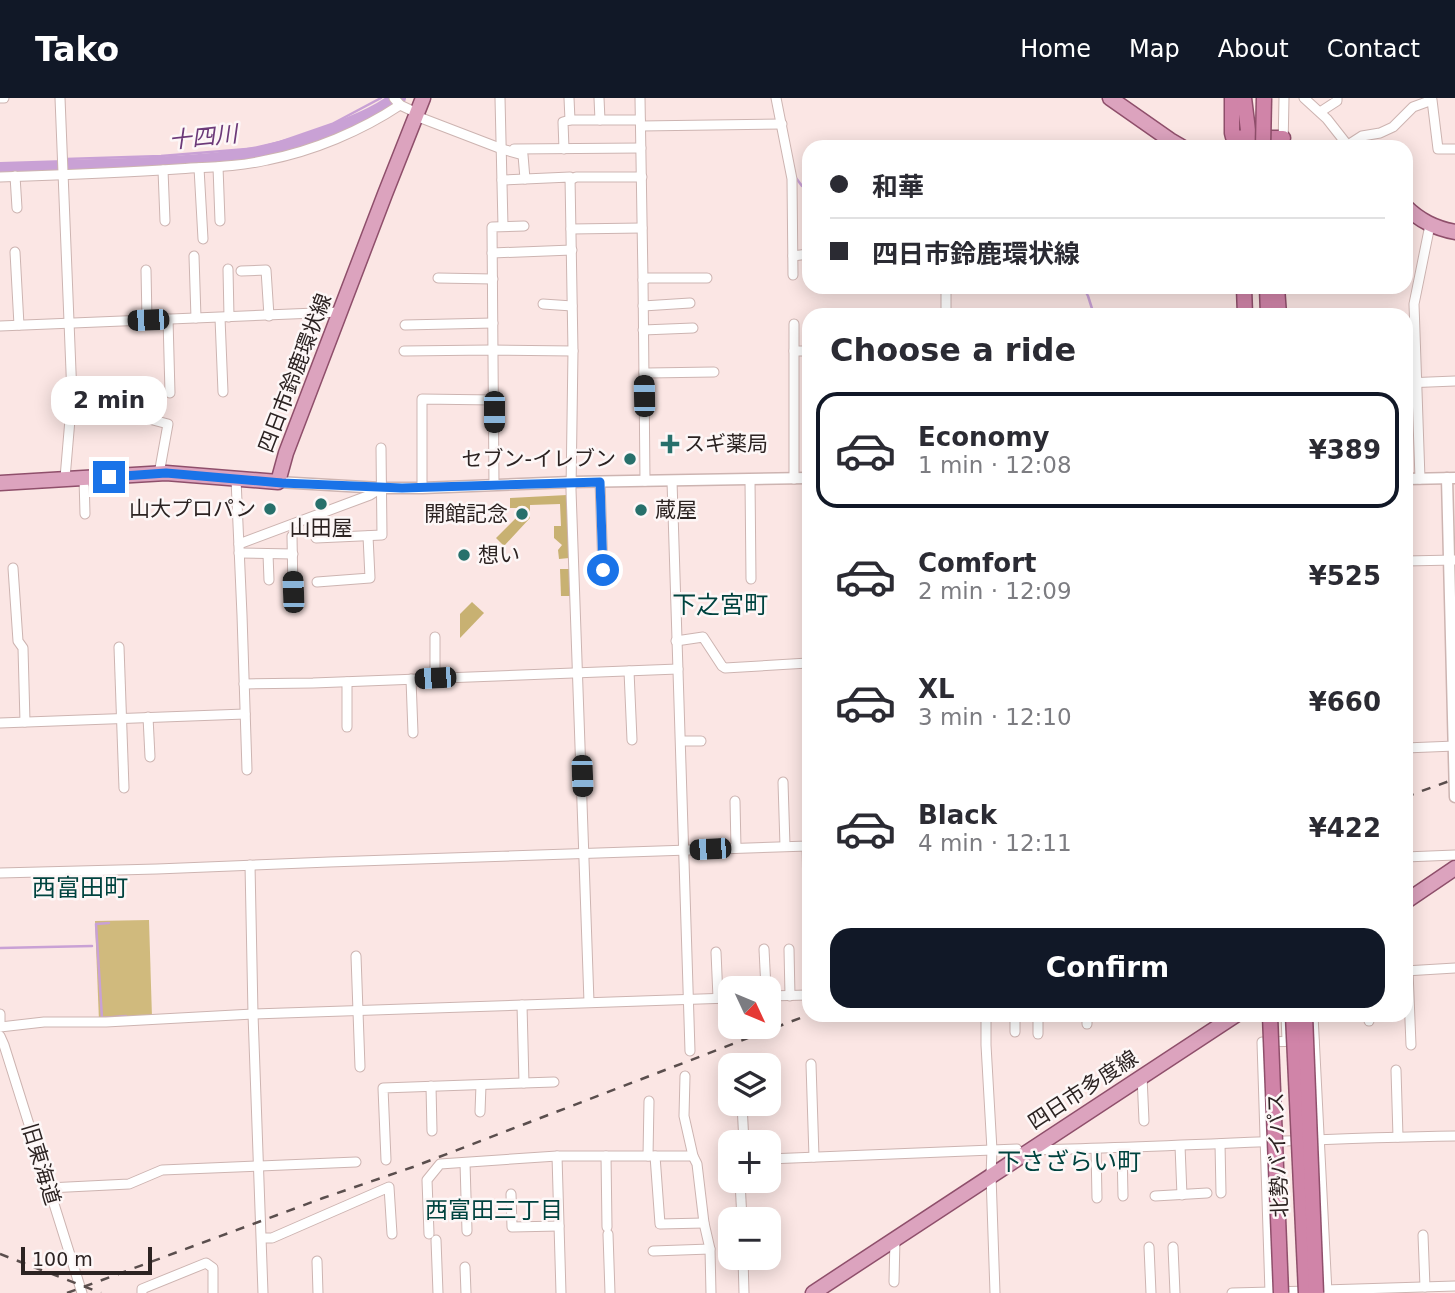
<!DOCTYPE html>
<meta charset="utf-8">
<style>
:root{--surface:#fff;--page:#f2f2f3;--text:#2b2b33;--muted:#7c7c81;--line:#e1e1e2;--accent:#111827}
body{margin:0;font-family:"DejaVu Sans","Noto Sans JP",sans-serif;background:var(--page);color:var(--text);height:100vh;display:flex;flex-direction:column;font-size:26px;white-space:nowrap}
*{box-sizing:border-box;margin:0}
p{font-size:23px;color:var(--muted)}
.icon{flex:none;width:38px;height:38px;fill:none;stroke:currentColor;stroke-width:2;stroke-linecap:round;stroke-linejoin:round}
.map{position:relative;flex:1;overflow:hidden}
.drawer{position:absolute;left:802px;top:210px;width:611px;height:714px;display:flex;flex-direction:column;background:var(--surface);border-radius:21px;box-shadow:0 4px 18px #0003}
.drawer>*{flex:none}
.top-card{position:absolute;left:802px;top:42px;width:611px;height:154px;border-radius:21px;box-shadow:0 4px 18px #0003;display:grid;align-content:center;height:154px;padding:0 28px;background:var(--surface)}
.needle{width:46px;rotate:134deg}
.buttons{position:absolute;left:718px;top:878px;display:grid;gap:14px}
.buttons a{display:grid;place-items:center;width:63px;height:63px;border-radius:14px;background:var(--surface);box-shadow:0 4px 18px #0003;font-size:35px}
.scale{position:absolute;left:21px;bottom:18px;width:131px;box-sizing:border-box;padding-left:7px;border:4px solid #2c2322;border-top:0;font-size:19px;line-height:24px;white-space:nowrap;color:#2c2322;-webkit-text-stroke:5px #fdf7f7;paint-order:stroke}
.end{position:absolute;width:32px;height:32px;margin:-16px;border:9px solid #1a73e8;background:#fff;box-shadow:0 0 0 4px #fff}
.from{border-radius:50%}
.bubble{position:absolute;height:49px;border-radius:21px;background:var(--surface);box-shadow:0 4px 18px #0003;font-size:23px;font-weight:700;line-height:49px;text-align:center}
.car{position:absolute;width:21px;height:42px;margin:-21px -10px;border-radius:9px;box-shadow:0 0 5px 2px #0007;background:linear-gradient(#222 24%,#8ab4d8 0 40%,#222 0 76%,#8ab4d8 0 86%,#222 0)}
.top-card b{display:flex;align-items:center;gap:24px;height:66px;font-size:26px}
.top-card b+b{border-top:2px solid var(--line)}
.top-card i{width:18px;height:18px;background:var(--text)}
ul{padding:0;list-style:none}
li{display:flex;align-items:center;gap:21px;height:116px;margin:0 14px 10px;padding:0 14px;border:4px solid transparent;border-radius:21px}
li div{flex:1}
li b{display:block;font-size:26px}
li em{font-style:normal;font-weight:700}
li.active{border-color:var(--accent)}
li>.icon{width:63px;height:63px;stroke-width:1.5}
h2{padding:0 28px;font-size:32px;line-height:84px}
.cta{display:flex;gap:14px;margin-top:auto;padding:14px 28px}
.cta a{flex:1;height:80px;border-radius:21px;background:var(--accent);color:#fff;font-size:28px;font-weight:700;line-height:80px;text-align:center}
header{display:flex;align-items:center;gap:42px;box-sizing:border-box;height:98px;padding:0 35px;background:var(--accent);color:#fff}
header strong{font-size:33px}
nav{display:flex;gap:38px;margin-inline-start:auto;font-size:24px}
.map>svg:first-child{display:block}
</style>
<header>
<strong>Tako</strong>
<nav><a>Home</a><a>Map</a><a>About</a><a>Contact</a></nav>
</header>
<div class="map">
<svg width="1455" height="1195" viewBox="0 0 1455 1195">
<rect width="100%" height="100%" fill="#fbe6e4"/>
<!-- green -->
<path fill="#d0ba7d" d="M149 822 152 920 99 923 95 823Z"/>
<!-- forest -->
<g fill="#c8b172">
<path d="M567 397 569 460 559 461 558 452 562 447 554 440V428H561L560 406 530 407V420L504 448 496 440 517 419V410H510V400Z"/>
<path d="M560 471H570L571 498H561Z"/>
<path d="M472 504 484 515 460 540V516Z"/>
</g>
<g fill="none" stroke-linecap="round" stroke-linejoin="round">
<!-- stream -->
<g stroke="#c9a1d5" stroke-width="2.5">
<path d="M66 61 161 58 258 50 280 44 332 26 381 0"/>
<path d="M796 80 802 88 808 91"/>
<path d="M1083 189 1088 198 1094 217"/>
<path d="M109 825 96 826 102 920 126 918"/>
<path d="M0 850 92 848"/>
</g>
<!-- river -->
<path stroke="#c9a1d5" stroke-width="16" d="M0 72C43 71 85 69 128 68 205 65 265 62 337 32 359 23 380 15 398 0"/>
<defs>
<g id="minor">
<path d="M0 0H4"/>
<path d="M60 0 72 298 65 380"/>
<path d="M394 0 400 7 417 15"/>
<path d="M500 0 503 128"/>
<path d="M569 0 570 22"/>
<path d="M599 0 600 22"/>
<path d="M640 0 643 182 645 383"/>
<path d="M776 0 792 81 793 177"/>
<path d="M1304 0 1327 21 1349 49"/>
<path d="M1320 14 1337 3V0"/>
<path d="M416 18 502 51 523 57 525 81 570 79 573 253 571 392 589 904"/>
<path d="M641 28 782 26"/>
<path d="M1348 47 1362 38 1380 35 1393 29 1413 9 1432 2 1438 51H1455"/>
<path d="M1283 49 1284 0"/>
<path d="M514 51 641 50"/>
<path d="M564 51 563 24 570 22H640"/>
<path d="M218 69 220 123"/>
<path d="M199 70 203 141"/>
<path d="M163 72 165 123"/>
<path d="M15 78 17 110"/>
<path d="M0 79C59 77 118 75 177 71 207 69 237 69 267 62 313 53 361 33 400 7"/>
<path d="M502 82 525 81"/>
<path d="M570 82 576 79H642"/>
<path d="M571 131 642 130"/>
<path d="M15 154 19 227"/>
<path d="M492 155 572 152"/>
<path d="M194 158 196 220"/>
<path d="M793 158 808 156"/>
<path d="M228 171 229 219"/>
<path d="M146 172 147 222"/>
<path d="M241 173 266 172 269 218"/>
<path d="M438 180 493 181"/>
<path d="M643 182 648 180H707"/>
<path d="M946 189V217"/>
<path d="M543 206 572 208"/>
<path d="M643 208 690 205"/>
<path d="M220 220 223 294"/>
<path d="M168 221 170 295"/>
<path d="M794 226V381"/>
<path d="M405 227 493 225"/>
<path d="M0 228 340 214"/>
<path d="M643 232 693 230"/>
<path d="M404 253 490 252 573 253"/>
<path d="M794 253H808"/>
<path d="M644 274 648 275 714 274"/>
<path d="M1405 285 1455 283"/>
<path d="M134 317 168 326 159 376"/>
<path d="M84 380 85 416"/>
<path d="M236 381 242 517 247 672"/>
<path d="M1420 381 1414 206 1430 127"/>
<path d="M750 382 751 481"/>
<path d="M672 383 690 953"/>
<path d="M600 384 603 472"/>
<path d="M494 387 492 129 524 128"/>
<path d="M422 390V301L494 302"/>
<path d="M292 438 293 494"/>
<path d="M316 440 382 437 381 350"/>
<path d="M239 446 370 397 381 390"/>
<path d="M239 455 293 456"/>
<path d="M268 456 269 482"/>
<path d="M1405 463 1455 462"/>
<path d="M13 470 18 543 23 550 25 624"/>
<path d="M317 484 370 480 368 438"/>
<path d="M676 543 703 539 722 568 725 570 808 565"/>
<path d="M119 549 124 690"/>
<path d="M629 573 632 642"/>
<path d="M435 580V539"/>
<path d="M411 581 413 635"/>
<path d="M347 584V629"/>
<path d="M244 586 313 585 678 571"/>
<path d="M148 619 150 659"/>
<path d="M0 625 245 616"/>
<path d="M681 643H701"/>
<path d="M1405 650 1455 648"/>
<path d="M783 684 785 748"/>
<path d="M735 703 736 750"/>
<path d="M807 748 808 793"/>
<path d="M1405 759 1455 757"/>
<path d="M250 767 253 916 263 1195"/>
<path d="M0 775 157 771 329 764 808 748"/>
<path d="M764 851 766 891"/>
<path d="M789 851 790 898"/>
<path d="M716 854 718 900"/>
<path d="M356 858 360 969"/>
<path d="M1405 873 1455 870"/>
<path d="M1408 873 1411 947"/>
<path d="M768 898 808 897"/>
<path d="M522 907 524 985"/>
<path d="M0 916V929"/>
<path d="M986 917V947L992 1052 991 1077 995 1195"/>
<path d="M1015 917V934"/>
<path d="M1038 917V936"/>
<path d="M1087 917V926"/>
<path d="M1286 917 1287 943"/>
<path d="M1313 917 1327 1195"/>
<path d="M1369 917V923"/>
<path d="M0 929 44 924H106L253 916 730 900"/>
<path d="M0 938 4 947 82 1195"/>
<path d="M811 966 814 1059"/>
<path d="M1396 972 1398 1039"/>
<path d="M685 978 684 1018 693 1058 697 1066 704 1125 710 1151 711 1195"/>
<path d="M1142 978 1144 1023"/>
<path d="M431 988 432 1033"/>
<path d="M742 1006 744 1045"/>
<path d="M480 1014 481 987"/>
<path d="M1220 1046 1221 1095"/>
<path d="M1180 1048 1182 1097"/>
<path d="M1096 1051 1097 1100"/>
<path d="M1122 1051 1123 1098"/>
<path d="M1034 1052C1174 1049 1314 1040 1455 1038"/>
<path d="M557 1058 561 1195"/>
<path d="M606 1058 607 1129"/>
<path d="M648 1058 649 1003"/>
<path d="M655 1058 660 1126 704 1125"/>
<path d="M768 1061 1017 1051"/>
<path d="M386 1062 383 990 554 984"/>
<path d="M465 1065 467 1133"/>
<path d="M740 1083 742 1122"/>
<path d="M48 1090 129 1086 162 1072 356 1064"/>
<path d="M511 1096 512 1129 559 1128"/>
<path d="M1155 1098 1207 1095"/>
<path d="M429 1136 427 1082 440 1066 557 1058H693"/>
<path d="M608 1136 610 1195"/>
<path d="M1423 1137 1425 1189"/>
<path d="M262 1140H272L389 1089 392 1136"/>
<path d="M436 1142 438 1195"/>
<path d="M1149 1149 1151 1195"/>
<path d="M1173 1149 1175 1195"/>
<path d="M653 1153 710 1151"/>
<path d="M743 1160 744 1195"/>
<path d="M317 1163 318 1195"/>
<path d="M465 1169 466 1195"/>
<path d="M894 1184 895 1141"/>
<path d="M1324 1192 1455 1188"/>
<path d="M142 1195V1191L206 1165 213 1170V1195"/>
<path d="M1232 1195 1310 1193"/>
<path d="M1270 1195 1262 944 1314 943"/>
</g>
<g id="tertiary">
<path d="M1447 380 1455 699"/>
<path d="M1405 381 1455 380"/>
<path d="M278 384 381 390H422L571 384 808 380"/>
</g>
<g id="primary">
<path d="M1110 0 1170 42 1182 49"/>
<path d="M1405 108C1420 123 1435 130 1455 134"/>
<path d="M0 385 166 375 278 384 286 355 385 96 423 0"/>
<path d="M1405 804 1455 770"/>
<path d="M813 1195 1236 917"/>
</g>
<g id="trunk">
<path d="M1232 0V35L1233 39 1249 40"/>
<path d="M1244 0 1250 48"/>
<path d="M1264 40H1283"/>
<path d="M1244 189 1245 217"/>
<path d="M1267 189 1268 217"/>
<path d="M1277 189 1279 217"/>
</g>
</defs>
<!-- minor casing -->
<use href="#minor" stroke="#cdb4b1" stroke-width="11"/>
<!-- tertiary casing -->
<use href="#tertiary" stroke="#cdb4b1" stroke-width="13"/>
<!-- primary casing -->
<use href="#primary" stroke="#8f4f6b" stroke-width="17"/>
<!-- trunk casing -->
<use href="#trunk" stroke="#8f4f6b" stroke-width="17"/>
<!-- minor -->
<use href="#minor" stroke="#fff" stroke-width="9"/>
<!-- tertiary -->
<use href="#tertiary" stroke="#fff" stroke-width="10"/>
<!-- primary -->
<use href="#primary" stroke="#dca3be" stroke-width="14"/>
<!-- trunk -->
<use href="#trunk" stroke="#d084a8" stroke-width="14"/>
<!-- rail -->
<g stroke="#5a4e4d" stroke-width="2.5" stroke-dasharray="9 9" stroke-linecap="butt">
<path d="M1405 699 1455 681"/>
<path d="M0 1156 101 1195"/>
<path d="M67 1195 323 1100 413 1069 808 917"/>
</g>
<defs>
<g id="trunk-bridge">
<path d="M1263 49 1264 0"/>
<path d="M1270 917 1281 1195"/>
<path d="M1293 917 1306 1195"/>
<path d="M1305 917 1316 1195"/>
</g>
</defs>
<!-- trunk-bridge casing -->
<use href="#trunk-bridge" stroke="#8f4f6b" stroke-width="17" stroke-linecap="butt"/>
<!-- trunk-bridge -->
<use href="#trunk-bridge" stroke="#d084a8" stroke-width="14"/>
</g>
<g fill="none" stroke-linecap="round" stroke-linejoin="round">
<!-- route -->
<path stroke="#1a73e8" stroke-width="9" d="M109 379 166 375 282 385 402 390 600 384 603 472"/>
</g>
<!-- markers -->
<g fill="#27706b" stroke="#fdf7f7" stroke-width="2.5">
<path d="M666.5 335.5h7v7h7v7h-7v7h-7v-7h-7v-7h7z"/>
<circle cx="630" cy="361" r="7"/>
<circle cx="321" cy="406" r="7"/>
<circle cx="270" cy="411" r="7"/>
<circle cx="641" cy="412" r="7"/>
<circle cx="522" cy="416" r="7"/>
<circle cx="464" cy="457" r="7"/>
</g>
<g text-anchor="middle" dominant-baseline="central" stroke-width="5" stroke-linejoin="round" paint-order="stroke">
<!-- street labels -->
<g font-size="21" fill="#2c2322" stroke="#fdf7f7">
<text transform="translate(295 275) rotate(-69)">四日市鈴鹿環状線</text>
<text transform="translate(1083 992) rotate(-33)">四日市多度線</text>
<text transform="translate(1278 1057) rotate(-92)">北勢バイパス</text>
<text transform="translate(41 1066) rotate(73)">旧東海道</text>
</g>
<!-- poi labels -->
<g font-size="21" fill="#2c2322" stroke="#fdf7f7" text-anchor="start">
<text x="684" y="346">スギ薬局</text>
<text x="616" y="361" text-anchor="end">セブン-イレブン</text>
<text x="256" y="411" text-anchor="end">山大プロパン</text>
<text x="655" y="412">蔵屋</text>
<text x="508" y="416" text-anchor="end">開館記念</text>
<text x="321" y="430" text-anchor="middle">山田屋</text>
<text x="478" y="457">想い</text>
</g>
<!-- water labels -->
<g font-size="23" font-style="italic" fill="#6c3a79" stroke="#fdf7f7">
<text transform="translate(203 39) rotate(-6)">十四川</text>
</g>
<!-- neighbourhood labels -->
<g font-size="23" fill="#00433f" stroke="#fdf7f7">
<text x="494" y="1112">西富田三丁目</text>
</g>
<!-- quarter labels -->
<g font-size="24" fill="#00433f" stroke="#fdf7f7">
<text x="720" y="507">下之宮町</text>
<text x="80" y="790">西富田町</text>
<text x="1069" y="1064">下さざらい町</text>
</g>
</g>
</svg>
<div class="buttons">
<a><svg class="needle" viewBox="-14 -14 28 28"><path d="M0-13l5 13h-10z" fill="#e53935"/><path d="M0 13l5-13h-10z" fill="#7c7c81"/></svg></a>
<a><svg class="icon" aria-label="layers" viewBox="0 0 24 24"><path d="M12 4l9 5-9 5-9-5zM3 14l9 5 9-5"/></svg></a>
<a>+</a>
<a>−</a>
</div>
<div class="scale">100 m</div>
<i class="end from" style="left:603px;top:472px"></i>
<i class="end" style="left:109px;top:379px"></i>
<div class="bubble" style="left:51px;top:278px;width:116px">2 min</div>
<i class="car" style="left:148px;top:222px;rotate:268deg"></i>
<i class="car" style="left:644px;top:298px;rotate:359deg"></i>
<i class="car" style="left:494px;top:314px;rotate:180deg"></i>
<i class="car" style="left:293px;top:494px;rotate:358deg"></i>
<i class="car" style="left:435px;top:580px;rotate:267deg"></i>
<i class="car" style="left:582px;top:678px;rotate:178deg"></i>
<i class="car" style="left:710px;top:751px;rotate:267deg"></i>
<div class="top-card">
<b><i class="from"></i>和華</b>
<b><i></i>四日市鈴鹿環状線</b>
</div>
<section class="drawer">
<h2>Choose a ride</h2>
<ul>
<li class="active"><svg class="icon" aria-label="car" viewBox="0 0 24 24"><path d="M5 17H2v-5l4-1 3-4h7l3 4 3 1v5h-3M9 17h6M6 11h13"/><circle cx="7" cy="17" r="2"/><circle cx="17" cy="17" r="2"/></svg><div><b>Economy</b><p>1 min · 12:08</p></div><em>¥389</em></li>
<li><svg class="icon" aria-label="car" viewBox="0 0 24 24"><path d="M5 17H2v-5l4-1 3-4h7l3 4 3 1v5h-3M9 17h6M6 11h13"/><circle cx="7" cy="17" r="2"/><circle cx="17" cy="17" r="2"/></svg><div><b>Comfort</b><p>2 min · 12:09</p></div><em>¥525</em></li>
<li><svg class="icon" aria-label="car" viewBox="0 0 24 24"><path d="M5 17H2v-5l4-1 3-4h7l3 4 3 1v5h-3M9 17h6M6 11h13"/><circle cx="7" cy="17" r="2"/><circle cx="17" cy="17" r="2"/></svg><div><b>XL</b><p>3 min · 12:10</p></div><em>¥660</em></li>
<li><svg class="icon" aria-label="car" viewBox="0 0 24 24"><path d="M5 17H2v-5l4-1 3-4h7l3 4 3 1v5h-3M9 17h6M6 11h13"/><circle cx="7" cy="17" r="2"/><circle cx="17" cy="17" r="2"/></svg><div><b>Black</b><p>4 min · 12:11</p></div><em>¥422</em></li>
</ul>
<div class="cta"><a>Confirm</a></div>
</section>
</div>
